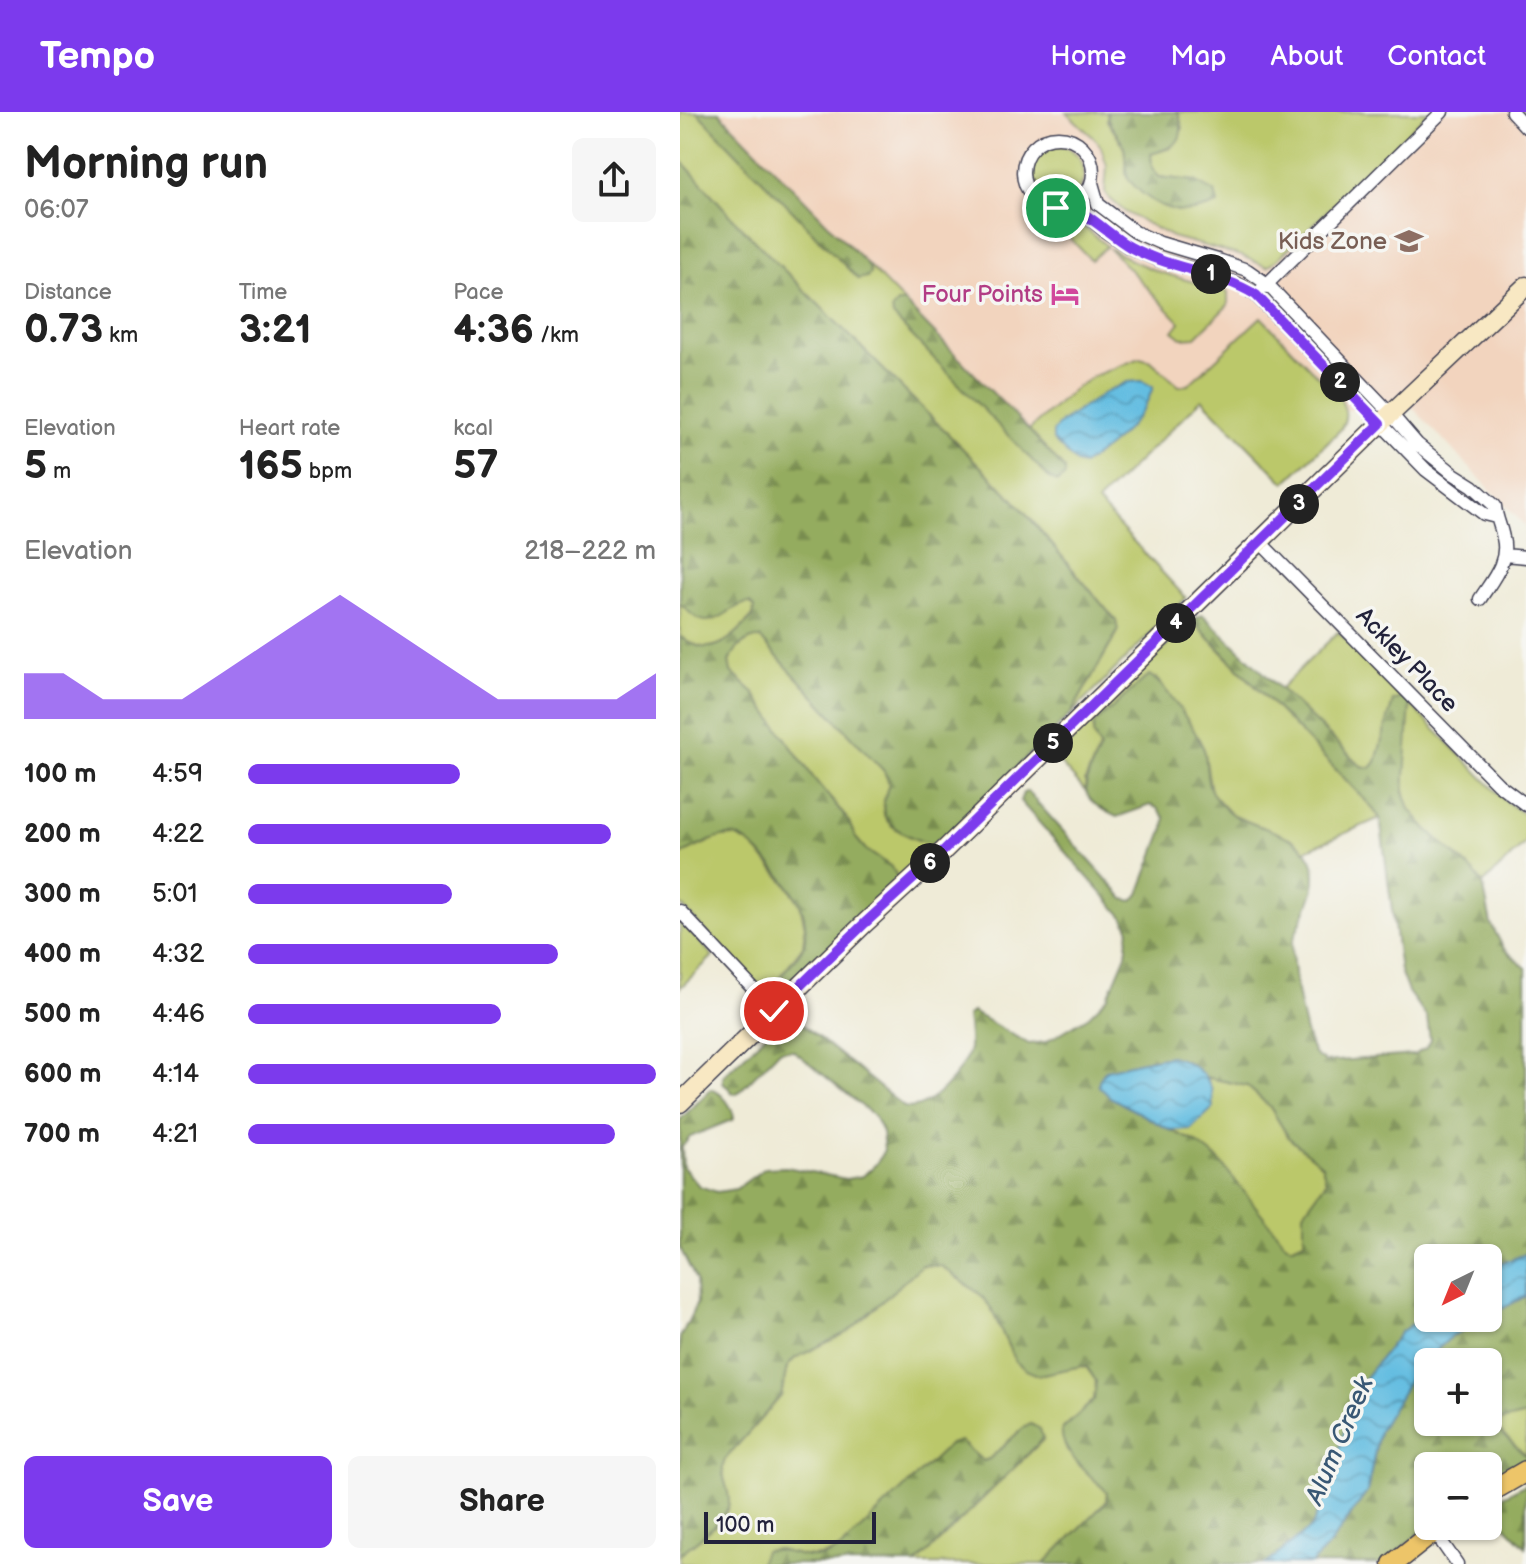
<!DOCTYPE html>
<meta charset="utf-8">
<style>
:root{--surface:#fff;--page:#f6f6f6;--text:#222;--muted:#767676;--accent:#7c3aed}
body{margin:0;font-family:"Balsamiq Sans",sans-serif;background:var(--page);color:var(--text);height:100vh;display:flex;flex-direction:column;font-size:30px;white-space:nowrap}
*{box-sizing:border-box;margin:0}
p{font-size:26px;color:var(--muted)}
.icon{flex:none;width:44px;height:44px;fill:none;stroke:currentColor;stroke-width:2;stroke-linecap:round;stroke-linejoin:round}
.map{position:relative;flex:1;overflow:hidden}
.drawer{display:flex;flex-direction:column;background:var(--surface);width:680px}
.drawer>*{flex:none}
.needle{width:52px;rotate:223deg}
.controls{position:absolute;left:734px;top:1132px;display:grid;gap:16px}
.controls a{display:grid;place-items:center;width:88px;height:88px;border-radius:12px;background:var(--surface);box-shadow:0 2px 6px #0004;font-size:40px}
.scale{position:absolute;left:24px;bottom:20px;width:172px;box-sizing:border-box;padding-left:8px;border:4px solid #22223b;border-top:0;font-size:22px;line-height:28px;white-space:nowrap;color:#22223b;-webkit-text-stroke:6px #f6f6f2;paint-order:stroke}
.pin{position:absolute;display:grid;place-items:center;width:68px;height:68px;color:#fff;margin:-34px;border:4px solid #fff;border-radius:50%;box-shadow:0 2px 8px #0007}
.km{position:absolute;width:40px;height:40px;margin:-20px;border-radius:50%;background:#222;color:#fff;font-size:22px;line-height:40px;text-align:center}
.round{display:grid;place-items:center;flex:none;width:84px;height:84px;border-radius:12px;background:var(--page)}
.headline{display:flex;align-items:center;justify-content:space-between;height:136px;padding:0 24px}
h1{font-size:44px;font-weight:700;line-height:60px}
.figures{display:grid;grid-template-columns:repeat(3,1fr);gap:12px;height:136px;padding:8px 24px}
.figures div{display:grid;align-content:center}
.figures b{font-size:40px;font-weight:700}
.figures small{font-size:22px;font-weight:400}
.figures p{font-size:22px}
.chart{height:224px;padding:16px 24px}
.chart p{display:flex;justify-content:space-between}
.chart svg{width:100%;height:144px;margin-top:8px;fill:var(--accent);opacity:.7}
.cta{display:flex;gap:16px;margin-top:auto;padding:16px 24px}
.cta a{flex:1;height:92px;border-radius:12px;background:var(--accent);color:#fff;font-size:32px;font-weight:700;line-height:92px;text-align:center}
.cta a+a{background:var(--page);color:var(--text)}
ul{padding:0 24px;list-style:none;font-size:26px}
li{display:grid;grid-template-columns:128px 96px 1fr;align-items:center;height:60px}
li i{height:20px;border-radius:10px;background:var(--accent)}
header{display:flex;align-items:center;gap:48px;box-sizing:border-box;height:112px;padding:0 40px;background:var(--accent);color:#fff}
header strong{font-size:38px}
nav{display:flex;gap:44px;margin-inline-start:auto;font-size:28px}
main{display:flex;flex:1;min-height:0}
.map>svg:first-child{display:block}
</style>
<header>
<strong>Tempo</strong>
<nav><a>Home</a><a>Map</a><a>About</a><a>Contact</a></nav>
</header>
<main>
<section class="drawer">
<div class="headline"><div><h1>Morning run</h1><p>06:07</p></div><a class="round"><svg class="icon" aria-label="share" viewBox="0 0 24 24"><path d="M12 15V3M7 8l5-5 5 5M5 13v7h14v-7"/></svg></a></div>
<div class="figures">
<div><p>Distance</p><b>0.73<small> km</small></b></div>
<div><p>Time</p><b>3:21</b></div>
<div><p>Pace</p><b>4:36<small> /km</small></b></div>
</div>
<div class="figures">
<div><p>Elevation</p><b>5<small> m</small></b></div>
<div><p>Heart rate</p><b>165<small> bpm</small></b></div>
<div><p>kcal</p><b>57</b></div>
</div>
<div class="chart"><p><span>Elevation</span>218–222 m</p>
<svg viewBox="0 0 160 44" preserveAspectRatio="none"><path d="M0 44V30L10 30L20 38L30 38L40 38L50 30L60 22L70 14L80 6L90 14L100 22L110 30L120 38L130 38L140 38L150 38L160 30V44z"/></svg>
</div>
<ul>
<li><b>100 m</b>4:59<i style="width:52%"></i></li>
<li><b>200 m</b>4:22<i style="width:89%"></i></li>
<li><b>300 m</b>5:01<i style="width:50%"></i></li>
<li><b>400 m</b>4:32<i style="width:76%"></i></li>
<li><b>500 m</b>4:46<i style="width:62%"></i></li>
<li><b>600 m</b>4:14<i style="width:100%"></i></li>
<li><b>700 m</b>4:21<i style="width:90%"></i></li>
</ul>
<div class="cta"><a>Save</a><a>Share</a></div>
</section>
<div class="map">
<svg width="846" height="1452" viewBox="0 0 846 1452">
<defs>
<pattern id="forest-firs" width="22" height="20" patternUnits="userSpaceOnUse" patternTransform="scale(2)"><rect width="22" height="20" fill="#94ac5e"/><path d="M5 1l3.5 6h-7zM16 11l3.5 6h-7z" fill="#788c4f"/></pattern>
<pattern id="water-waves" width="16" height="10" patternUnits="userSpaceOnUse" patternTransform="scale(2)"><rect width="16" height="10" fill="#63bde1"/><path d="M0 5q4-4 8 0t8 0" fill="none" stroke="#5199b8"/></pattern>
</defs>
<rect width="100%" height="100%" fill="#f6f6f2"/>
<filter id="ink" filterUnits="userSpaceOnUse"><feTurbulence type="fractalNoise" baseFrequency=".0125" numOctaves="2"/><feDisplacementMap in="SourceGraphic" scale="16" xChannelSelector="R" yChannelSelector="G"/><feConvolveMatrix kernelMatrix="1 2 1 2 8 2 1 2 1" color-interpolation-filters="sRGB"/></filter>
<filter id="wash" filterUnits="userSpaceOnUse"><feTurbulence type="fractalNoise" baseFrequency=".006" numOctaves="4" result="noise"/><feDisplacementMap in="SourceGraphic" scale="32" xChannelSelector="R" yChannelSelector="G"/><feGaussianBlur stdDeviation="1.8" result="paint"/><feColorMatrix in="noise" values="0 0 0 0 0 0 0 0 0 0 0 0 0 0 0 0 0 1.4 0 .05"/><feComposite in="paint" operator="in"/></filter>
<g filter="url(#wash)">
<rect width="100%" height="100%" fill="#efebd7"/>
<!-- built -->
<path fill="#f2d4be" d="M39,0H387L415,27L421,35L427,54L425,80L541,138L562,144L587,155L598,147L749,0H846V415L731,294L666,298L661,288L581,205L508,274H499L471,249L393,278L349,318Z"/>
<!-- grass -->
<path fill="#bbc86a" stroke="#6e7552" stroke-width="2" d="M0,0H17L178,167L190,162L189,154L225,191L217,192L385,358L349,318L393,278L414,264L460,246L471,249L499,274L508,273L581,205L661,288C667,300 667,307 660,318L605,371L522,287L417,390L506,486L390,603L438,520L436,509L338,392L60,114L4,53L0,47Z
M427,0V9L444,34L447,65L515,69L479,65L472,56L471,42L491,36L503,16L498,0H749L598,147L587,155L562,144L492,125L445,100L428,85L425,80L427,54L421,35L415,27L387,1Z
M350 61a27 27 0 1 1 54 0a27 27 0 1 1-54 0Z
M362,109L377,111L398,110L427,134L411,148L383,119L379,118V114L371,113L370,117L367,118L361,112Z
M429,136L453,149L479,160L548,180V193L516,225L502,226L493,219L500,210Z
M0,491L11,501L33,508L63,491H70L74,496L73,504C59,519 40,541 18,534C12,532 6,528 0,525Z
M516,506L515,512L688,691L700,706L626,738L611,727L552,703L531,680L524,637L504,603L476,566L413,621L420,635L405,669L406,680L372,642Z
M658,520L724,585L713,589L696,650L691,656L681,654L600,577Z
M72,526H80L204,659L209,671C200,699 199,709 227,723C238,728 246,732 258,732L217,773L216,762L210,754L186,738L175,725L168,708L135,668L73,580L51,560L49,549L56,537Z
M730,592L827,690L846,704V730L803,772C784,748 741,720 729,696C719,675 728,617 730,592Z
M55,724L71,732L108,774L120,792L125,815L123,834L98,867L97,875L101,879L88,881L79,876L0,792V743L39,725Z
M0,809L33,844L0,876Z
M525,965L567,974L590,995L609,1026L642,1053L646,1070L624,1100V1129L611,1135L604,1130L490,1018L511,1016L532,996V977Z
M242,1153L261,1154L301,1183L311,1196L335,1249L358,1263L401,1254L406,1255L416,1269L414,1288L382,1317L387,1339L427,1380L426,1390L364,1452H236L363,1328L343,1316L309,1347L302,1349L280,1329L162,1435C135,1451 123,1444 95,1437L80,1449L81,1452H0V1442C13,1431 47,1409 49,1391C50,1376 38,1362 45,1347L101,1284L107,1255L115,1246L168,1220Z
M846,1303V1344L817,1317L821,1309Z"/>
<!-- forest -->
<path fill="url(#forest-firs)" stroke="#5b674c" stroke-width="2" fill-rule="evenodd" d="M17,0H39L189,154L190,162L187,165L178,167Z
M427,0H498C507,29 497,34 471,42L472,56L479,65L515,69L535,80L538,92C507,104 490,103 463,82C457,77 449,70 447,63C444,53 447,42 443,32C438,20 427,14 427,0Z
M0,47L60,114L338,392L436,509L438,519L390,603L258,732C246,732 238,728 227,723C199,709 200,700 209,671L204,659L80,526C65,526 56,536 49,549L51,560L73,580L135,668L168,708L175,725L186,738L210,754L216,762L217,773L108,877L101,879L97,876C99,858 117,850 123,835C128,823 125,804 120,792C112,775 71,724 52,724C34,724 16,736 0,743V525C6,528 12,532 18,534C40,541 59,519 73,505L74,496L70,491C53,491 39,514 21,508C13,506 6,496 0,491Z
M217,191H225L349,318L385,358V364L378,370L370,367L213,204L212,198Z
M523,503L681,654L691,656L696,650L713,589L724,585L730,592L724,679L730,697L746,716L792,758L803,772L811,812L824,837L846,856V1142L822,1151L808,1160V1146H748V1201L721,1220L681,1271L666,1313L651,1366L632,1415L587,1452H364L426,1390L427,1380C412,1364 379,1340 382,1318L414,1288L416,1269L407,1255L402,1254L358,1263L346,1258L335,1249L311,1196L301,1183L261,1154L242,1153L168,1220L115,1246L107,1255L101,1284L45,1347C38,1362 50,1376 49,1391C47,1409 13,1431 0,1442V1226L17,1191L16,1168L0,1136V1008L31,977C43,981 53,995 54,1007L10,1025L2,1035L3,1055L19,1074L37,1080L56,1077L85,1056L106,1055L166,1067L183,1064L196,1052L204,1038L202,1020L194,1004L113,938H100L57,982L53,981L43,970V964L105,904H112L224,995C248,1002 285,958 289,936C290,926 288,914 287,904L292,900L349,932L366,930L409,904L428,885L446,843L449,816L444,806L340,689L343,681L347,679L444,787L453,789L459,782L484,716L485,706L477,696L470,693L437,705C391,685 406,671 420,636L413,621L414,612L469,563C484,570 520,624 525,641C527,654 526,672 533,682C538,689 547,700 555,704C581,719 625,720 634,755C640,781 619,806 613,830C609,847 625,930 635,943C636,944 644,949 645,950L734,943L746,936L750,928L747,906L728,880L720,859L700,706L688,691L515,511L516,506ZM505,948L525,965L567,974L590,995L609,1026L642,1053L646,1070L624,1100V1129L611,1135L604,1130L538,1047L516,1030L490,1018L430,985L419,974Z
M846,1184V1303L821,1309L817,1317L846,1344V1350L808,1372V1354H748V1414L702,1452H631L650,1432L687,1380L699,1319L735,1257L772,1224L808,1206V1204ZM748,1250H808V1310H748Z
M351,1312L360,1317L363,1327L236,1452H169L167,1451L164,1452H81L80,1449L84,1439C105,1435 123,1449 144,1444C150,1443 156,1439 162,1435L270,1332L280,1329L303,1349L309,1347L343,1316Z
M846,1372V1435L810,1398V1391Z"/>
<!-- water -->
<path fill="url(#water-waves)" stroke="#42708e" stroke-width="2" d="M462,269L473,275C463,309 431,334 403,353L396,351L373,328V320L380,311L424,281L447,270Z
M490,944C507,948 525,959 531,976C533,982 532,990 533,996L511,1017L490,1018L430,985L419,974V968L426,958L462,949Z
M846,1142V1184L808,1204V1160L822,1151Z
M748,1201V1206H805L772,1224L735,1258L699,1319L687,1380L650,1432L631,1452H586L632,1415L651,1366L666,1313L681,1271L721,1220Z"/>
</g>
<g filter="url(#ink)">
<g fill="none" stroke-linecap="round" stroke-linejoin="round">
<defs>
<path id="street" d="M832,0L846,15
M343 60a35 35 0 1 1 70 0a35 35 0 1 1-70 0Z
M412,71L418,92L455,120L480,131L541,149L567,158L587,172L711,302L737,332L774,362L793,374L815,394C816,406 821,414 823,426C829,450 812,468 800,487
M388,95L406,103L425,119L449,135L476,147L540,165L562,174L576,183L746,358L804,402L816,405
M581,178L762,0
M580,430L818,672L846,693
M824,443L846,445
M0,799L94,899
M754,1419L777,1452"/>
<path id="secondary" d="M0,991L185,811L255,747L700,312L846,174"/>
<path id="primary" d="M808,1381L846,1359
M713,1452L761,1414"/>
</defs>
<!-- street casing -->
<use href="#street" stroke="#414052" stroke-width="15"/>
<!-- secondary casing -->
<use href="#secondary" stroke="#414052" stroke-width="21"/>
<!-- primary casing -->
<use href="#primary" stroke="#414052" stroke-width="23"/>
<!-- street -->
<use href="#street" stroke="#fff" stroke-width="12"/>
<!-- secondary -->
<use href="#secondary" stroke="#f8e8c3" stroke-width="18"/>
<!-- primary -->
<use href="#primary" stroke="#edc569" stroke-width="20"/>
</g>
</g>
<g fill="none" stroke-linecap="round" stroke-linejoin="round" filter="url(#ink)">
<defs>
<path id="route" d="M94,899L185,811L255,747L700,312L576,183C537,159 490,157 450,135C433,126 405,98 389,95C388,95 377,96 376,96"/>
</defs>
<!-- route casing -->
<use href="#route" stroke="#fff" stroke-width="16"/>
<!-- route -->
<use href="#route" stroke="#7c3aed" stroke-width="10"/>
</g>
<!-- icons -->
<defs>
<symbol id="school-bare" viewBox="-9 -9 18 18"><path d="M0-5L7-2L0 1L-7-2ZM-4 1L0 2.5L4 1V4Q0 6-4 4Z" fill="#8d6e63" stroke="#f6f6f2" stroke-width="2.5" paint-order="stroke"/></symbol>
<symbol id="hotel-bare" viewBox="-9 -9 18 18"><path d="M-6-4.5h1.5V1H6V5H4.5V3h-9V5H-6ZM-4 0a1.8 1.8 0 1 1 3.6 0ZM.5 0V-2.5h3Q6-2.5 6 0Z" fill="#d1479c" stroke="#f6f6f2" stroke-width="2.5" paint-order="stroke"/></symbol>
</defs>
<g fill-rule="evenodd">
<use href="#school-bare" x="709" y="109" width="40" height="40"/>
<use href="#hotel-bare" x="365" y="162" width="40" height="40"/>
</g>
<g text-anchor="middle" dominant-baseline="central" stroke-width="7" stroke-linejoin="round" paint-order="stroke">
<!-- education labels -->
<g font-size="24" fill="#785e54" stroke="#f6f6f2" text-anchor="end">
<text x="707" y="129">Kids Zone</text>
</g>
<!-- hotel labels -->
<g font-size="24" fill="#b23c85" stroke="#f6f6f2" text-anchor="end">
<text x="363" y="182">Four Points</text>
</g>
<!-- street labels -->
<g font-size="24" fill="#22223b" stroke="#f6f6f2">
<text transform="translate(727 548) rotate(46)">Ackley Place</text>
</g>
<!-- water labels -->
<g font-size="26" font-style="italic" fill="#395875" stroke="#f6f6f2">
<text transform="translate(660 1329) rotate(-67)">Alum Creek</text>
</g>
</g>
</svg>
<div class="controls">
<a><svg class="needle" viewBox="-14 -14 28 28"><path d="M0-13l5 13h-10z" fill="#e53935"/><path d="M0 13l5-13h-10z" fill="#767676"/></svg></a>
<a>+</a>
<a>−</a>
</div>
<div class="scale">100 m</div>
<div class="pin" style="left:376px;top:96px;background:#1e9e55"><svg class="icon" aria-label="arrive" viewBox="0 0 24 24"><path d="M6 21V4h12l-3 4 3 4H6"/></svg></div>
<div class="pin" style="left:94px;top:899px;background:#d93025"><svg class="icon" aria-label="check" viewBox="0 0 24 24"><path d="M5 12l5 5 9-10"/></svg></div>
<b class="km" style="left:531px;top:162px">1</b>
<b class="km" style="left:660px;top:270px">2</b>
<b class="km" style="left:619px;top:392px">3</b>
<b class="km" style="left:496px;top:511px">4</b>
<b class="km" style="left:373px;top:631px">5</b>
<b class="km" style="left:250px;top:751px">6</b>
</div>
</main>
